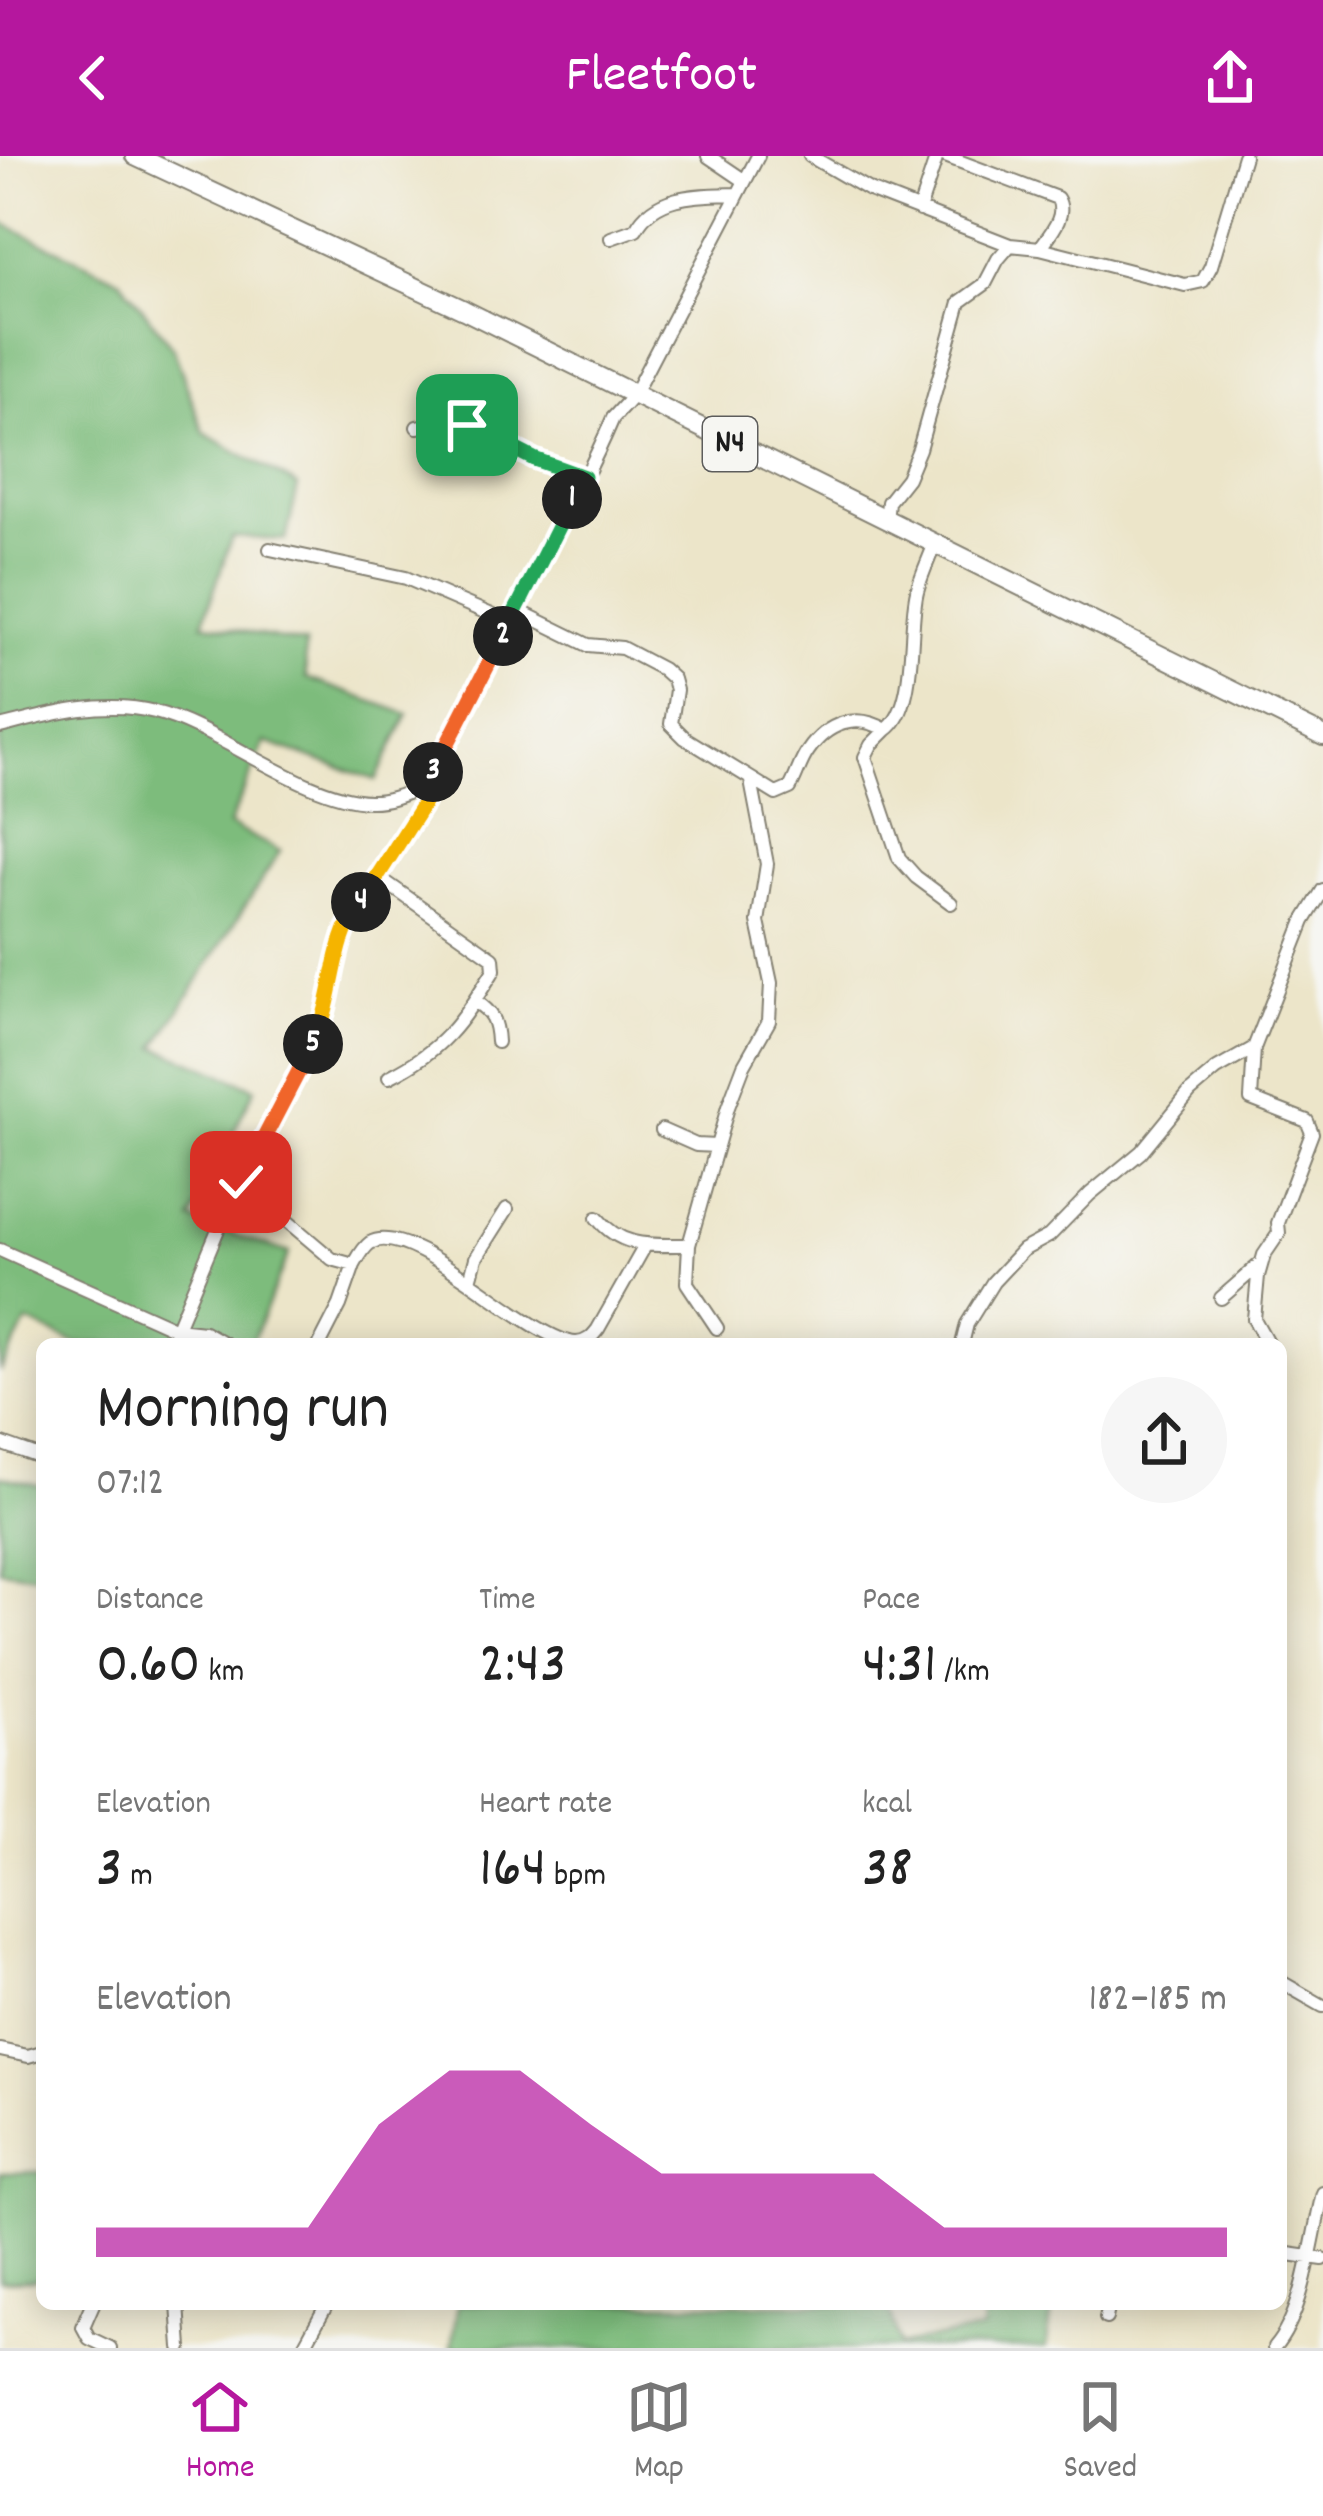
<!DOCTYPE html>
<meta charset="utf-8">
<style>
:root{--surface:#fff;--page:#f6f6f6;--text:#222;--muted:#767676;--line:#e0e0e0;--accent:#b5179e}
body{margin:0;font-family:Dekko,sans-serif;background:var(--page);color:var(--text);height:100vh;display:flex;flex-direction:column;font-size:45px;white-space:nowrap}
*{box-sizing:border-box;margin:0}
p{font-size:39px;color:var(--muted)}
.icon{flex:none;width:66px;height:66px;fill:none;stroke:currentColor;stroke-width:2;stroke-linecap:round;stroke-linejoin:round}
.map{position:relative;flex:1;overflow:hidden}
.sheet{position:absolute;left:36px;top:1182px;width:1251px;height:972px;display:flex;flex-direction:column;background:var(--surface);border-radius:18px;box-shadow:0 6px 30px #0003}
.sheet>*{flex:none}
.pin{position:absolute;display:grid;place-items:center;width:102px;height:102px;color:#fff;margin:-51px;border-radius:24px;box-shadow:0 6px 18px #0006}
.km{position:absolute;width:60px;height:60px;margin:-30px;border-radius:50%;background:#222;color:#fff;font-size:33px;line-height:60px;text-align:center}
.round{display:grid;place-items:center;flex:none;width:126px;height:126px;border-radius:63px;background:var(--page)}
.headline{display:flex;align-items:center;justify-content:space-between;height:204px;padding:0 60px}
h1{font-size:66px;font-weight:600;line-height:90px}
.figures{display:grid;grid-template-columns:repeat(3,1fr);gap:18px;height:204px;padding:12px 60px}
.figures div{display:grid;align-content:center}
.figures b{font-size:60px;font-weight:600}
.figures small{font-size:33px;font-weight:400}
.figures p{font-size:33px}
.chart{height:336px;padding:24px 60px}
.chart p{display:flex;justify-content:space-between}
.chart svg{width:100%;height:216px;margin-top:12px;fill:var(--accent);opacity:.7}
header{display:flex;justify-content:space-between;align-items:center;height:156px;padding:0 60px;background:var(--accent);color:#fff;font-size:54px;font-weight:600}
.tabs{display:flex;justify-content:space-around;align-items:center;height:168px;border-top:3px solid var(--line);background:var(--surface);font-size:33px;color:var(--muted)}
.tabs a{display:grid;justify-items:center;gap:6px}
.tabs .current{color:var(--accent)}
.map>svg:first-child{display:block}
</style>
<header><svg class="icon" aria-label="back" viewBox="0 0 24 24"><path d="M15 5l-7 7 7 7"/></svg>Fleetfoot<svg class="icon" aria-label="share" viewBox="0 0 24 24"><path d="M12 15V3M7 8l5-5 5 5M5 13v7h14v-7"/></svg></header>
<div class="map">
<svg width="1323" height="2192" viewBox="0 0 1323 2192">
<rect width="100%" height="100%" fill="#f6f6f2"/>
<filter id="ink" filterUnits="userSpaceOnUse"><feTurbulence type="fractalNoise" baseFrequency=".00833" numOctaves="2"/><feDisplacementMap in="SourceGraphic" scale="24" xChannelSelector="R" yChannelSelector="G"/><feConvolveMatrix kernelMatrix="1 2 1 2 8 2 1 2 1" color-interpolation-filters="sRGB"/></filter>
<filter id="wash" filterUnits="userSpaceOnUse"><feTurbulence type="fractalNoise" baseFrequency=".004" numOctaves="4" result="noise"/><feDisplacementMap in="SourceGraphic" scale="48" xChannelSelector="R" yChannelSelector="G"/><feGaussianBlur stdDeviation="2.7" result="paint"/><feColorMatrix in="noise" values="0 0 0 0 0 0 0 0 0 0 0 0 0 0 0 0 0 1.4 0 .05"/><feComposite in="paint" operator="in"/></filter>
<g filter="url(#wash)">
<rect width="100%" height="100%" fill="#ece5c9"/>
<!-- forest -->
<path fill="#7dbc7c" stroke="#4c6c4c" stroke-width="3" d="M0,66L121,124L173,192L204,277L298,330L286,384L232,381L203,467L305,488L306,522L408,558L376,624L265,586L229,669L280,695L156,891L255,932L191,1064L289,1097L251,1188H77L27,1166L0,1216Z
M0,1320L42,1330V1420L0,1414Z
M42,2016V2111L37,2124L0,2125V2017Z
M458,2148H888L900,2189L982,2174L984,2148H1053L1046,2192H451Z"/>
</g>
<g filter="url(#ink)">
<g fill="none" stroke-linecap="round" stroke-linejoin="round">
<defs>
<path id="minor" d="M708,0L745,25
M810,0L869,34L1010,89L1040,92L1185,129L1203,125L1211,110L1244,0
M945,0L1057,42C1068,59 1050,78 1040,92
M919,54L937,0
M611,82L636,73C655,37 700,39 738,38
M417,271L446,266L467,269L534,303L583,321
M886,365L888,346L907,322L919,293L960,146L985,128L998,103L1010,89
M270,393L406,422L508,466
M517,454L588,489L622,492L662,513L673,523L676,534L671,568L685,582L776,638L790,632C797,620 800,606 808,595C827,567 857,556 886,574C918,552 908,470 917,435C921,420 928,405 934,390
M0,571C50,558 104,543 155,556C219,572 303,643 369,645C387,646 405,638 422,631
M886,574L871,589L865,601L899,702L916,721L951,747
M377,720L493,802L494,814C461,866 445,893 389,921
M474,845C492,856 496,865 497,886
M1254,892L1251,943L1307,965L1312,977L1278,1067L1279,1077L1264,1099L1258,1120L1254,1163L1268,1188
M662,974L696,989L716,990
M241,1026L332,1103L354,1109C358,1102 363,1092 370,1087C413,1062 528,1184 576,1187C586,1187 592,1181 598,1173L646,1088
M597,1062C622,1093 651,1089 689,1089
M0,1094L176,1173L204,1176L225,1188
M470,1125L476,1102L507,1053
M1221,1142L1260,1108
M717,1172L687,1127L689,1089L728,951L744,909L769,865L771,827L758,766L767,708L751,625
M170,1188L222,1064L324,866L345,768L425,647L422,631C459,580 479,522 508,468C543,400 583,332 613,262L633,240L758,0
M320,1188L340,1149L354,1109
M962,1188L967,1168L993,1126L1023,1094L1049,1080L1090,1038L1141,996L1190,936L1217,913L1254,892L1304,765L1323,734
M0,1287L42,1302
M1281,1826L1323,1850
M0,1894L28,1900L42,1896
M1281,2097L1323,2103
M93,2148L83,2171L89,2182L110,2192
M178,2148L181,2192
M1106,2162L1109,2148
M303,2192L327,2148
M1274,2192C1305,2156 1311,2084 1323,2037"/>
<path id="highway" d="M135,0L464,154L1323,580"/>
</defs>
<!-- minor casing -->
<use href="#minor" stroke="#848072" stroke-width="16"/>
<!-- highway casing -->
<use href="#highway" stroke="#848072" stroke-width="22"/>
<!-- minor -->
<use href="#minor" stroke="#fff" stroke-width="12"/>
<!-- highway -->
<use href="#highway" stroke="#fff" stroke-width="18"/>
</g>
</g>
<g fill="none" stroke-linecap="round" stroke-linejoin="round" filter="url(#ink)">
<defs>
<path id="split-1" d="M467,269L534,303L584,321L572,343"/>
<path id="split-2" d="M503,480L572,343"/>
<path id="split-3" d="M433,616L503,480"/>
<path id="split-4" d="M361,746L424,647L422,631L433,616"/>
<path id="split-5" d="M313,888C337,841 329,789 361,746"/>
<path id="split-6" d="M241,1026L313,888"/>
</defs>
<!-- split-1 casing -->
<use href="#split-1" stroke="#fff" stroke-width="24"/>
<!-- split-2 casing -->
<use href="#split-2" stroke="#fff" stroke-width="24"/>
<!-- split-3 casing -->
<use href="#split-3" stroke="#fff" stroke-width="24"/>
<!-- split-4 casing -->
<use href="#split-4" stroke="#fff" stroke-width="24"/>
<!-- split-5 casing -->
<use href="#split-5" stroke="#fff" stroke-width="24"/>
<!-- split-6 casing -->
<use href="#split-6" stroke="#fff" stroke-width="24"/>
<!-- split-1 -->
<use href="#split-1" stroke="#22a559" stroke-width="15"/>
<!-- split-2 -->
<use href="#split-2" stroke="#22a559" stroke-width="15"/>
<!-- split-3 -->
<use href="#split-3" stroke="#f0652b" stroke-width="15"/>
<!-- split-4 -->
<use href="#split-4" stroke="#f5b400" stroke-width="15"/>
<!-- split-5 -->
<use href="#split-5" stroke="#f5b400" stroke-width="15"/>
<!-- split-6 -->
<use href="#split-6" stroke="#f0652b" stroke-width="15"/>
</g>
<g text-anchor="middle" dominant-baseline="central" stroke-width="9" stroke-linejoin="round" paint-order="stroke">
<!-- shield labels -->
<rect fill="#f6f6f2" stroke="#5d5d5c" stroke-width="3" x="703" y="261" width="54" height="54" rx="9"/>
<g font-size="33" font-weight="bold" fill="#1c1c1c">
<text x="730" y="288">N4</text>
</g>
</g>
</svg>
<div class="pin" style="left:467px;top:269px;background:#1e9e55"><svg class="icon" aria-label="arrive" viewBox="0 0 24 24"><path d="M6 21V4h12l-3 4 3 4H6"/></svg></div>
<div class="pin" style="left:241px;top:1026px;background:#d93025"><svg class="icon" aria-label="check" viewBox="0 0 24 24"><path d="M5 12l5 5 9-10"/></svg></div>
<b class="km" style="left:572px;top:343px">1</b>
<b class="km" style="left:503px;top:480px">2</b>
<b class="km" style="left:433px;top:616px">3</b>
<b class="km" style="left:361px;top:746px">4</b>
<b class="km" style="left:313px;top:888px">5</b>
<section class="sheet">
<div class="headline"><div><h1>Morning run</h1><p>07:12</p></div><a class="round"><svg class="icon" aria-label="share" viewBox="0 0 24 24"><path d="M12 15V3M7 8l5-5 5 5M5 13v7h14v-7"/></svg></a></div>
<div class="figures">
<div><p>Distance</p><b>0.60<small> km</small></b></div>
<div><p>Time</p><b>2:43</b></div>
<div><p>Pace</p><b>4:31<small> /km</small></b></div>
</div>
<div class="figures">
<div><p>Elevation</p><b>3<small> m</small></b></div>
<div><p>Heart rate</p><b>164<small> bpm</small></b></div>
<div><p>kcal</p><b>38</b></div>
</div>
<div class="chart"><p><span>Elevation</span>182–185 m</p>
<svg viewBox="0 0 160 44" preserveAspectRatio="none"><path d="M0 44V38L10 38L20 38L30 38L40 17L50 6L60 6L70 17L80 27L90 27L100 27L110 27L120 38L130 38L140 38L150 38L160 38V44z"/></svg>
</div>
</section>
</div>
<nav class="tabs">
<a class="current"><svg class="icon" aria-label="home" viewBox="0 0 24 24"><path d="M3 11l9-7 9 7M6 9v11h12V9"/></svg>Home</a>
<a><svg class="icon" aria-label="map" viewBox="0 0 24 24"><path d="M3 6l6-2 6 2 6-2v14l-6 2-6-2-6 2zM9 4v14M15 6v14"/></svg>Map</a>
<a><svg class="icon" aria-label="saved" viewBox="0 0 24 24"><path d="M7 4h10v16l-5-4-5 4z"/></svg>Saved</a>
</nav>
